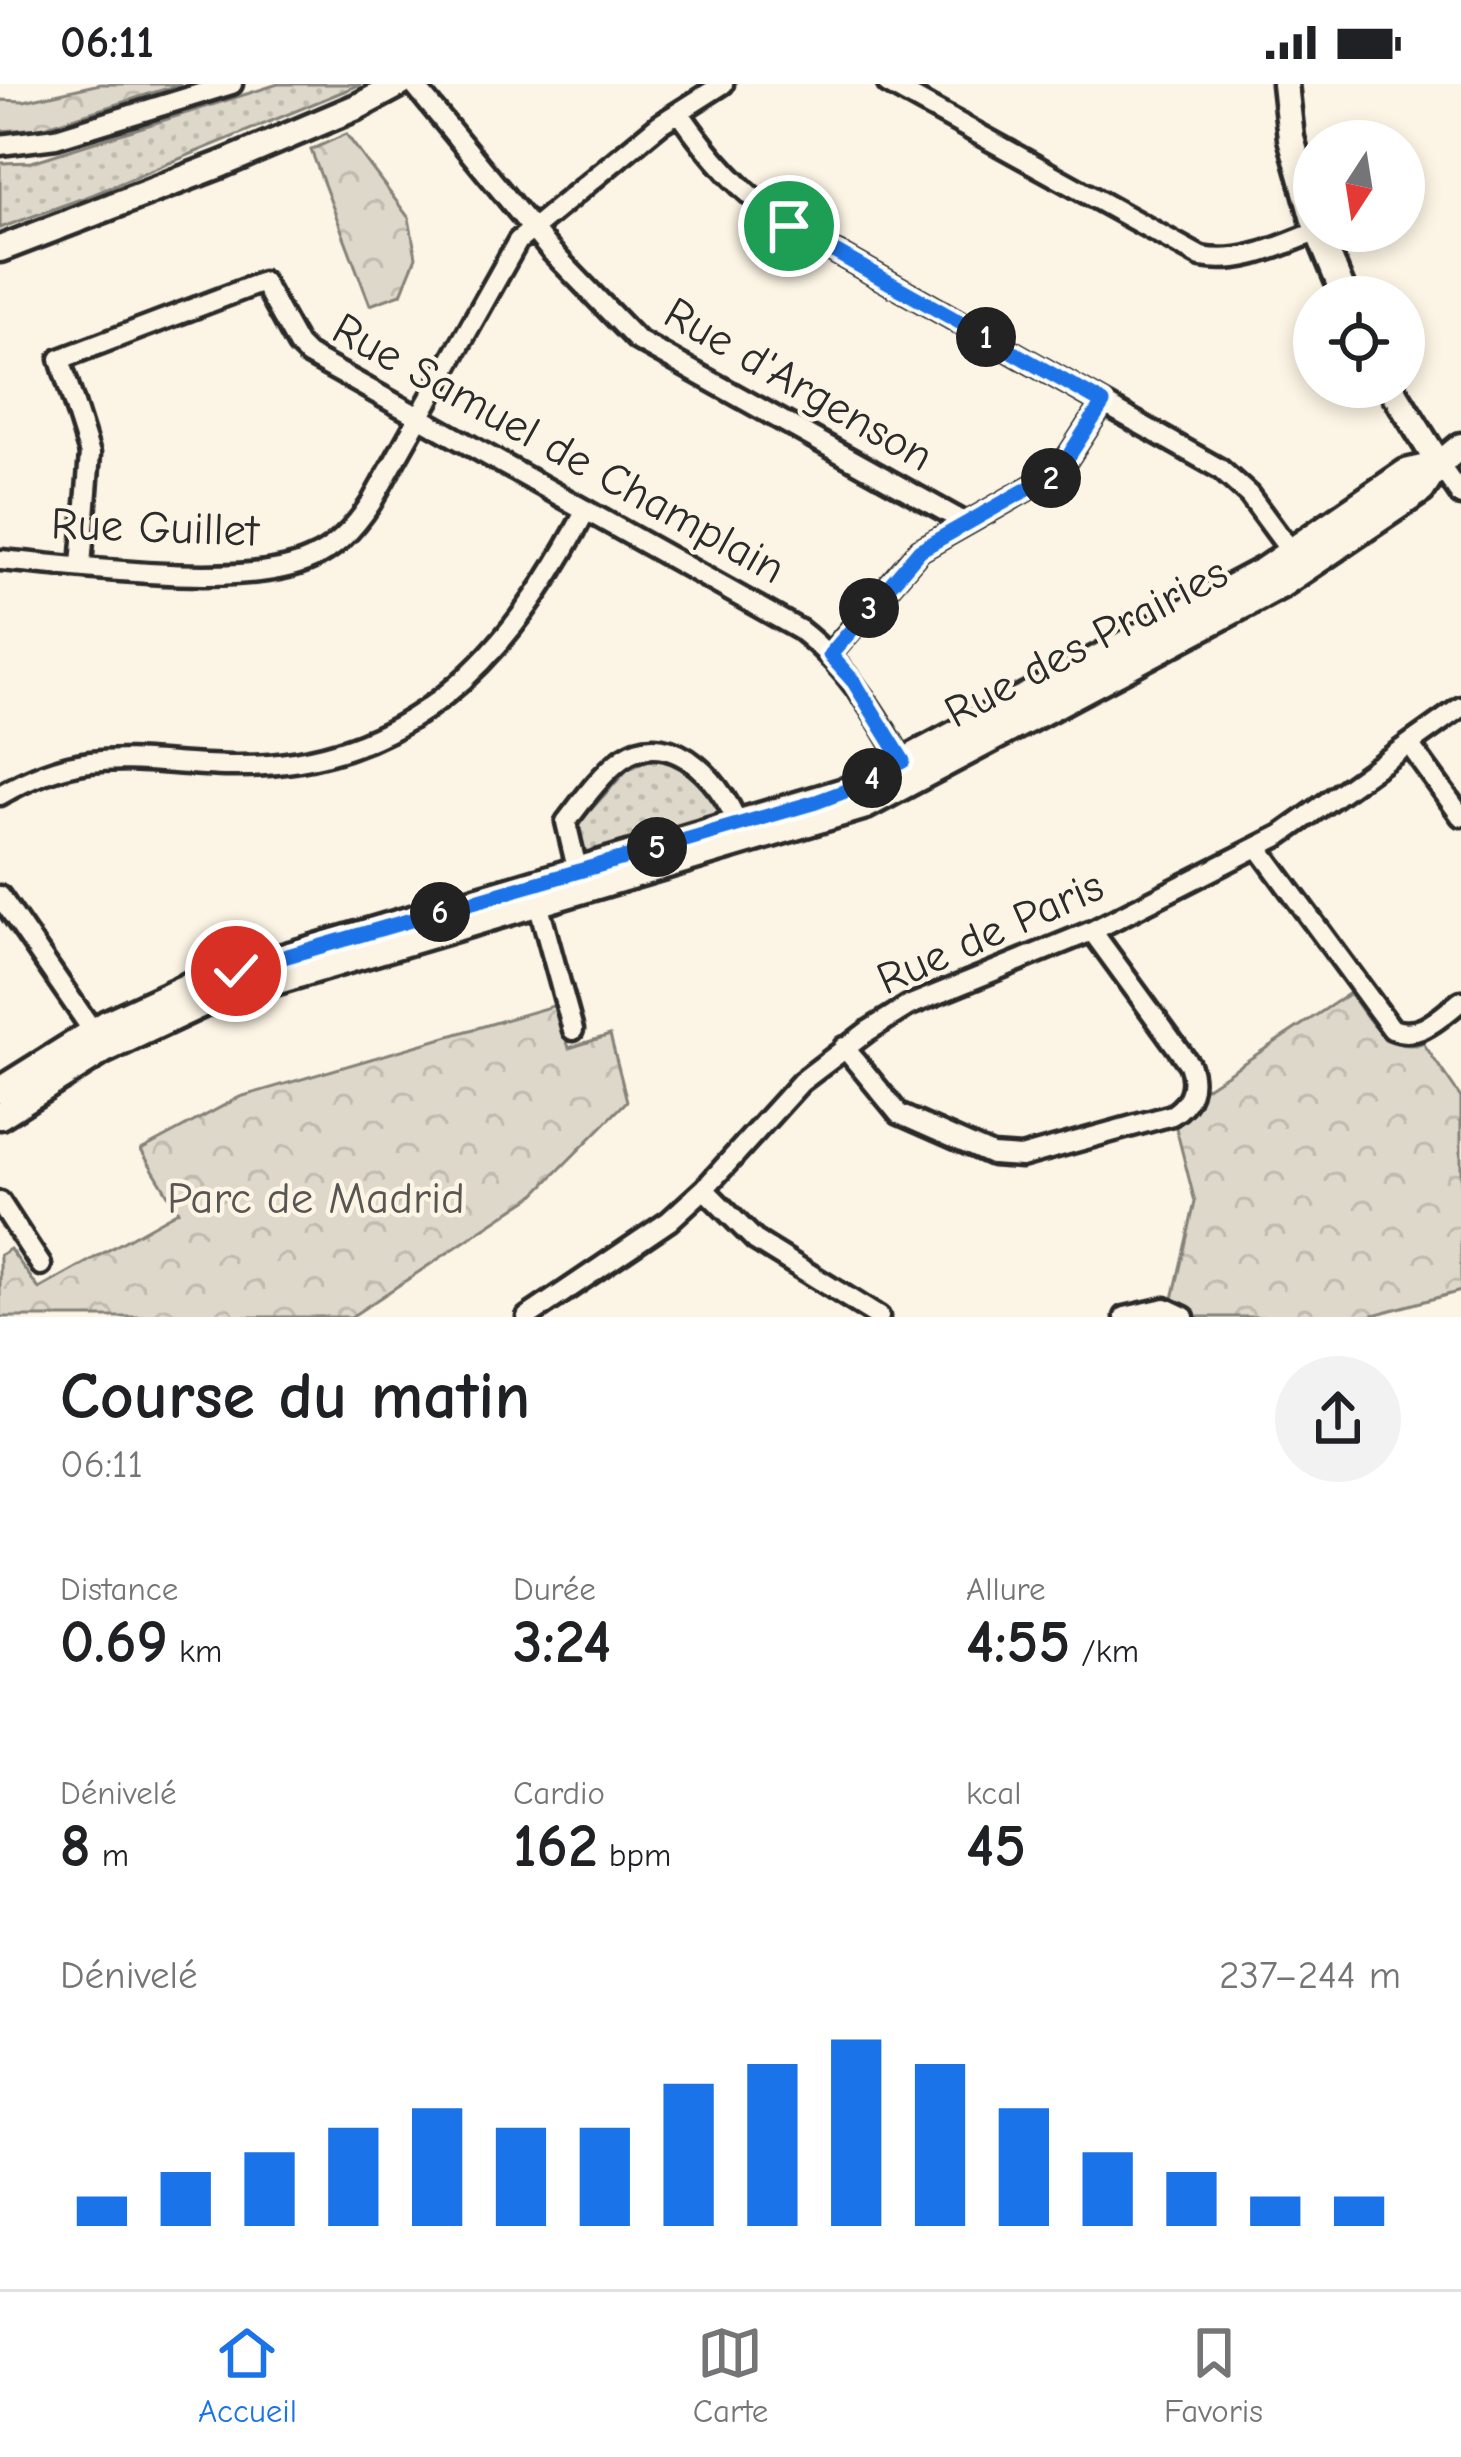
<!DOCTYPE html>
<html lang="fr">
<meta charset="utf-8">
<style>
:root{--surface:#fff;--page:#f2f2f2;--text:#202124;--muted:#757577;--line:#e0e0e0;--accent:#1a73e8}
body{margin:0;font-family:"Comic Neue",sans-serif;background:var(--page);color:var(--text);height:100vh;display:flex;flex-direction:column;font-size:45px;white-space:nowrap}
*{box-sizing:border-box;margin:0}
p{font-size:39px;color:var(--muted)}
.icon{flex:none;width:66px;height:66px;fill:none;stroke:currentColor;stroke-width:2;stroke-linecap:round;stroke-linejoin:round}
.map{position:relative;height:1233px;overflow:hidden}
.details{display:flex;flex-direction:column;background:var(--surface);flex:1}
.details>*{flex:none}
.needle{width:78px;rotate:192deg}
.buttons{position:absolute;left:1293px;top:36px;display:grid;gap:24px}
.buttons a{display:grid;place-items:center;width:132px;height:132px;border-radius:50%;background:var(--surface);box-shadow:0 6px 18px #0003;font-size:60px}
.pin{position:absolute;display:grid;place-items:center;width:102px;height:102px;color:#fff;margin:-51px;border:6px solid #fff;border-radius:50%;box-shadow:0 3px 12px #0007}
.km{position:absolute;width:60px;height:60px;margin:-30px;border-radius:50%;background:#222;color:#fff;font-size:33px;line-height:60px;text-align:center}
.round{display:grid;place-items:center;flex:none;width:126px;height:126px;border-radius:63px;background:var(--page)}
.headline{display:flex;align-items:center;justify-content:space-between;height:204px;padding:0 60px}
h1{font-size:66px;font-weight:600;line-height:90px}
.metrics{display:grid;grid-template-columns:repeat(3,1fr);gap:18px;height:204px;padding:12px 60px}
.metrics div{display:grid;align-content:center}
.metrics b{font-size:60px;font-weight:600}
.metrics small{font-size:33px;font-weight:400}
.metrics p{font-size:33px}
.chart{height:336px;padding:24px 60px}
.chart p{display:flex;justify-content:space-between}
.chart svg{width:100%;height:216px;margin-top:12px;stroke:var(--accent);stroke-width:6}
.status{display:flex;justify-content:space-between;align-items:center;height:84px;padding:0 60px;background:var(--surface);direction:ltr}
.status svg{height:33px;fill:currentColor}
.tab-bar{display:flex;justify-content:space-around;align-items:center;height:168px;border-top:3px solid var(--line);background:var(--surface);font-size:33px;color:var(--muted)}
.tab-bar a{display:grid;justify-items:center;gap:6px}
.tab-bar .current{color:var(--accent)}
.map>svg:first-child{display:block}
</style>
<div class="status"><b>06:11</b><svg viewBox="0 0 49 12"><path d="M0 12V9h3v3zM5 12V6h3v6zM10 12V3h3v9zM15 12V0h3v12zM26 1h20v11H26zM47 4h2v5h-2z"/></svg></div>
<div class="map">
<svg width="1461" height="1233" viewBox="0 0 1461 1233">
<defs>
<pattern id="grass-dots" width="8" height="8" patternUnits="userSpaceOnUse" patternTransform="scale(3)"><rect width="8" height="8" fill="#ded8ca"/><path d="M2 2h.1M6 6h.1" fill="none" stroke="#bfbaae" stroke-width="1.8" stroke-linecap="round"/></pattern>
<pattern id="forest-crowns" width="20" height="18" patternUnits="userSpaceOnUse" patternTransform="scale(3)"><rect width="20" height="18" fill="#ded8ca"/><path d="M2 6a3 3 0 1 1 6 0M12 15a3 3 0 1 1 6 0" fill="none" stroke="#bfbaae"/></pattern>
</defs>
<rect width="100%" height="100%" fill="#fcf5e5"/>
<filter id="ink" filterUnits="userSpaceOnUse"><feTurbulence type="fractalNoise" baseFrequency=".00833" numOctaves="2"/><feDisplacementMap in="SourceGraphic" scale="24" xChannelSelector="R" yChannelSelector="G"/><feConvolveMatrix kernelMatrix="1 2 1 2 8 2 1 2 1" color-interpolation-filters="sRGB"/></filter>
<g filter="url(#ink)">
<!-- grass -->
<path fill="url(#grass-dots)" stroke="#84827a" stroke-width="3" d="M278,0H361L92,111L0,144V79L32,78Z
M652,675C685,679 713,704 722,736L586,775L578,740L627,686Z"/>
<!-- forest -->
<path fill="url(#forest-crowns)" stroke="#84827a" stroke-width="3" d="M100,0H181L41,44L0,47V16L24,17Z
M346,50L409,134L416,173L401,210L370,221L311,66Z
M1350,909C1369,935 1386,970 1423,959L1461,1014V1207L1366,1233H1197L1173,1215L1195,1118L1175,1040L1194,1027L1204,1005Z
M556,921L569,964L610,951L627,1017L533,1112L351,1233H0V1171L10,1165L39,1205L178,1127L141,1066L240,1013Z"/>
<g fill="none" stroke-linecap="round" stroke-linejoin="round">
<defs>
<path id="street" d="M413,0L549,165L637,256L966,439
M888,0L1201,173C1242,181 1280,162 1318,147
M679,28C710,73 743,110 789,142L1220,385L1249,411L1297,476
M0,61L56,54L232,0
M1439,380L1461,412
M0,476C78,482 244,507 311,475C337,464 356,442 371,419L518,157L660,40L723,0
M81,482L90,370L60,275L263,198L298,261L308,271L800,546C849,584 879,635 909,689
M830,570L920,466L1059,387L1103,319
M1409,660L1461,732
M0,711C89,659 135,680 230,682C407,686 511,572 586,426
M1258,763L1392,945C1420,956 1439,934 1461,917
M580,797L566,738C582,717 602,689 623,674C675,639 728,705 741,749
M0,812L99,956
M536,812L573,946
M844,963L899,1030L992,1071L1021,1073L1172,1031C1191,1019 1197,1001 1189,980L1092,847
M704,1105L755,1156L879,1233
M0,1118L41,1181
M527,1233L669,1137L704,1105L801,998L868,947L908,922L1092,847L1281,751L1461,623
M1125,1233L1165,1224L1184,1233"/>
<path id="secondary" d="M1285,0L1291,54L1314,136
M1318,147L1345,213
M0,165L222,80L359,22L400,0
M1391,303L1439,380
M0,1006L107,939L192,900L851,705L1265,485L1406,388L1439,380
M0,1032L103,967L207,918L866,722L1280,502L1422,406L1439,380L1461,362"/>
</defs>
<!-- street casing -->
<use href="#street" stroke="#2b2b2b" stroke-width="27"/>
<!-- secondary casing -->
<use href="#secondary" stroke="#2b2b2b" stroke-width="33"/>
<!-- street -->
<use href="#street" stroke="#fcf5e5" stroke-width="18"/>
<!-- secondary -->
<use href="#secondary" stroke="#fcf5e5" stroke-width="24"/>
</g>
</g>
<g fill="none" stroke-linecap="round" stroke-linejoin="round" filter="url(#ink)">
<defs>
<path id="route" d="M236,887L816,718L851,705L903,677L854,598L830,571L920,466L1059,387L1103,319L789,142"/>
</defs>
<!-- route casing -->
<use href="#route" stroke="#fff" stroke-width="24"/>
<!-- route -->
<use href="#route" stroke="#1a73e8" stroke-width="15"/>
</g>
<g text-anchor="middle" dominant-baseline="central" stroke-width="9" stroke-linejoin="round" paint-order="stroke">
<!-- street labels -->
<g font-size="45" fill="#2b2b2b" stroke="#fcf5e5">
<text transform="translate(799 300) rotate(30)">Rue d'Argenson</text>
<text transform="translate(559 364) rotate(29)">Rue Samuel de Champlain</text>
<text transform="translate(155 443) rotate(2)">Rue Guillet</text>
<text transform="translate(1086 558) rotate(-28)">Rue des Prairies</text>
<text transform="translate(990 848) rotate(-24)">Rue de Paris</text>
</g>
<!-- park labels -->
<g font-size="45" fill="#585653" stroke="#fcf5e5">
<text x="316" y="1114">Parc de Madrid</text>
</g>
</g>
</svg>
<div class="buttons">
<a><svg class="needle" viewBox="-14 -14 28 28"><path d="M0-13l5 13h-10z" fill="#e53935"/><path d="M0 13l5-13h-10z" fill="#757577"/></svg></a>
<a><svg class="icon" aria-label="locate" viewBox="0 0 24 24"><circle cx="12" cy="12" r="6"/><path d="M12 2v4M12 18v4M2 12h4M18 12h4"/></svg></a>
</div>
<div class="pin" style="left:789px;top:142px;background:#1e9e55"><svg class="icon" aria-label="arrive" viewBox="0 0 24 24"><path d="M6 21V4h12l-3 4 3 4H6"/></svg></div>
<div class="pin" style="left:236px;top:887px;background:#d93025"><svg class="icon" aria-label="check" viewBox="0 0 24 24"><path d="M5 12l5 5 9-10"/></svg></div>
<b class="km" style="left:986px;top:253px">1</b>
<b class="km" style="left:1051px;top:394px">2</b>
<b class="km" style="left:869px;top:524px">3</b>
<b class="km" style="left:872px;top:694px">4</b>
<b class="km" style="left:657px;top:763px">5</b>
<b class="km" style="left:440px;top:828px">6</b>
</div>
<section class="details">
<div class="headline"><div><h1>Course du matin</h1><p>06:11</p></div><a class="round"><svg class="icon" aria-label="share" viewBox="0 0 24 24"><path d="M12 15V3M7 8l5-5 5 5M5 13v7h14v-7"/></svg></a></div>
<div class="metrics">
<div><p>Distance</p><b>0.69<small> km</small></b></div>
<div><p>Durée</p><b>3:24</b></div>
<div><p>Allure</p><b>4:55<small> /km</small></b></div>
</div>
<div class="metrics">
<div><p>Dénivelé</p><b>8<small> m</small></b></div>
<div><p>Cardio</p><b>162<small> bpm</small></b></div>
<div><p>kcal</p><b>45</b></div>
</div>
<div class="chart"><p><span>Dénivelé</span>237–244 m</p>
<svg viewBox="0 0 160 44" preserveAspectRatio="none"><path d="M5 44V38M15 44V33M25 44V29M35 44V24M45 44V20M55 44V24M65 44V24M75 44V15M85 44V11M95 44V6M105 44V11M115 44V20M125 44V29M135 44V33M145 44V38M155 44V38"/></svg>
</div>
</section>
<nav class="tab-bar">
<a class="current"><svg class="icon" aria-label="home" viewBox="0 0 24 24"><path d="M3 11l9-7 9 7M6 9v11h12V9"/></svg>Accueil</a>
<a><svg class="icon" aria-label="map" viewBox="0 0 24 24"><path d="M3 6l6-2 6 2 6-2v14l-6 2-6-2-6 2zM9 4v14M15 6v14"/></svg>Carte</a>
<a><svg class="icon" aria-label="saved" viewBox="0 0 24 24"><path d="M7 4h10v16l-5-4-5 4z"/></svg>Favoris</a>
</nav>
